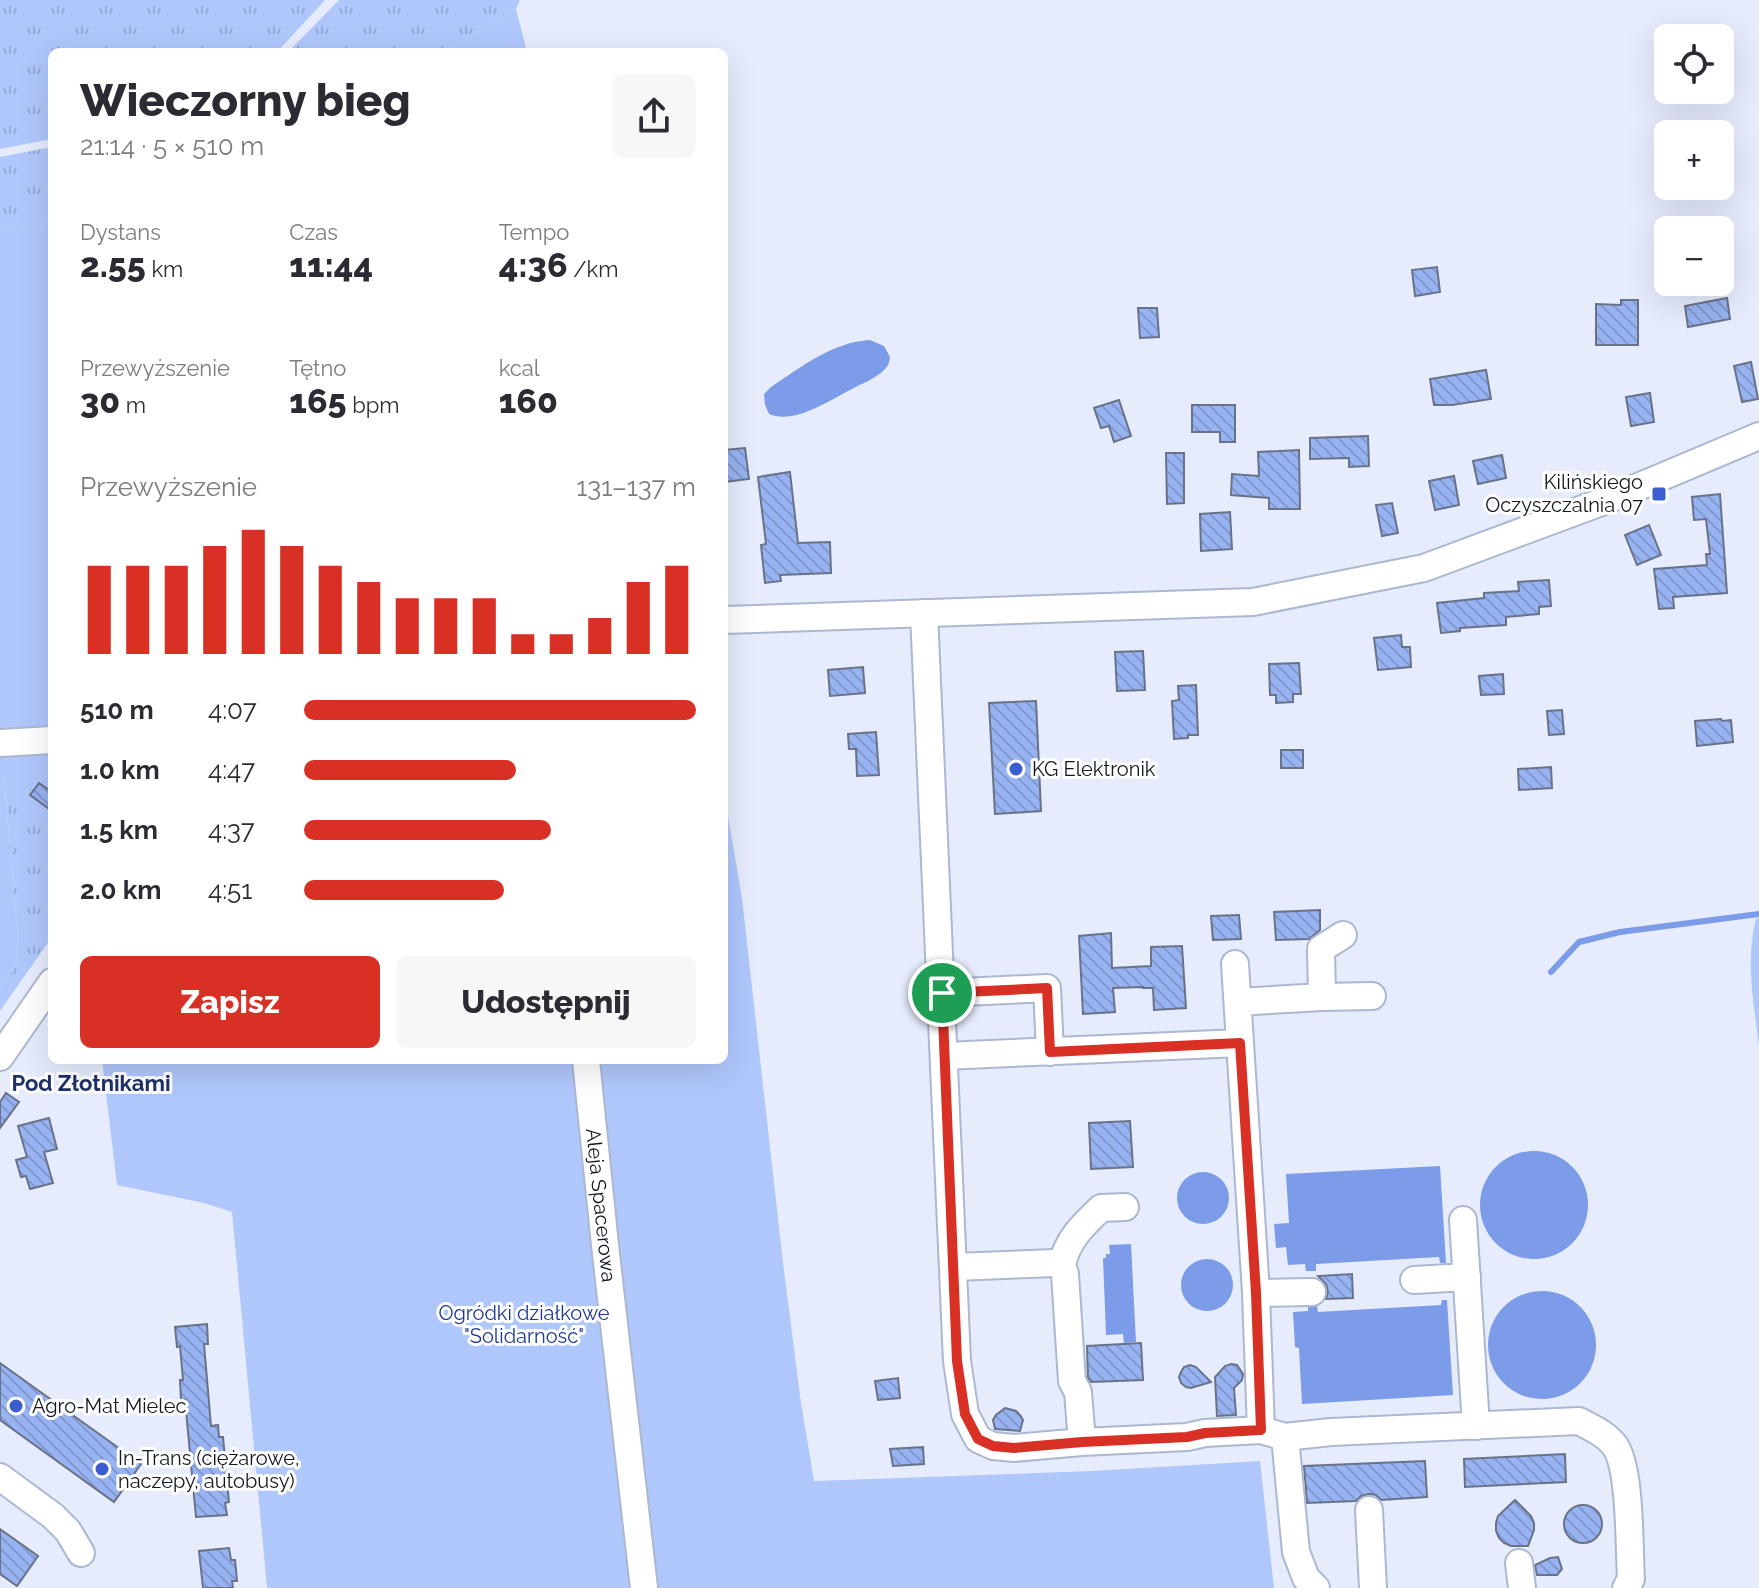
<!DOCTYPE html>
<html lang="pl">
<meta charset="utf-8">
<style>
:root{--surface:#fff;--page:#f7f7f7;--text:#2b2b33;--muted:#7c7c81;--accent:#d93025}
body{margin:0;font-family:Raleway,sans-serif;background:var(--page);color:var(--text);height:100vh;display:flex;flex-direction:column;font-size:30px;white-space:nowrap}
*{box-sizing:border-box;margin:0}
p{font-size:26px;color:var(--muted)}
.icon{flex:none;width:44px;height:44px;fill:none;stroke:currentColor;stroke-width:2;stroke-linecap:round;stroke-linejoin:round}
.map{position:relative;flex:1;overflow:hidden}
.panel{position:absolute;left:48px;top:48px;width:680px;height:1016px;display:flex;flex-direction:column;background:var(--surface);border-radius:12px;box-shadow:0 8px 32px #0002}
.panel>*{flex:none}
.fabs{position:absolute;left:1654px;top:24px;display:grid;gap:16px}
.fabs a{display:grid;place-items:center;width:80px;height:80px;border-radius:12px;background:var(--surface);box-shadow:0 8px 32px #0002;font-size:40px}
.pin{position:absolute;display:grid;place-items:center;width:68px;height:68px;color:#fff;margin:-34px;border:4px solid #fff;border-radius:50%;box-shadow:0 2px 8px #0007}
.round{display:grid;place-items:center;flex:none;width:84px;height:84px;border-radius:12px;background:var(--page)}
.headline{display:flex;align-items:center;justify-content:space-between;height:136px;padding:0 32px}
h1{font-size:44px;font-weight:800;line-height:60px}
.figures{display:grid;grid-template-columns:repeat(3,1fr);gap:12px;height:136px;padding:8px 32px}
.figures div{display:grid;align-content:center}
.figures b{font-size:34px;font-weight:800}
.figures small{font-size:22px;font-weight:400}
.figures p{font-size:22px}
.chart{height:224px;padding:16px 32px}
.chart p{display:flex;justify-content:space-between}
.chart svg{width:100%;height:144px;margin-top:8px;stroke:var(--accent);stroke-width:6}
.primary-button{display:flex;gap:16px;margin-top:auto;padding:16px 32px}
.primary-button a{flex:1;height:92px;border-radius:12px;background:var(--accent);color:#fff;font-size:32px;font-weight:800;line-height:92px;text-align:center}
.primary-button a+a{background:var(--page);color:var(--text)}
ul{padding:0 32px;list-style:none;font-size:26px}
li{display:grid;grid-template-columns:128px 96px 1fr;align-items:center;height:60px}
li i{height:20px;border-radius:10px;background:var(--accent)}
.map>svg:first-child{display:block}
</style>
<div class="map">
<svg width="1759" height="1588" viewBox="0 0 1759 1588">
<defs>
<pattern id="grass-tufts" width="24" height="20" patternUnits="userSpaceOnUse" patternTransform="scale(2)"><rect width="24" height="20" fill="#b0c7fc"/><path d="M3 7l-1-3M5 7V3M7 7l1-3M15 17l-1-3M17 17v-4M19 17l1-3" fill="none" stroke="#96aad8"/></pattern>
<pattern id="building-back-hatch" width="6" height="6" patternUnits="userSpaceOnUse" patternTransform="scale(2)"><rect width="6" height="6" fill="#98b3f2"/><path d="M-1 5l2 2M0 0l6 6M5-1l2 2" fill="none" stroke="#8299cf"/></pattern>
</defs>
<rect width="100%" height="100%" fill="#e6ecfc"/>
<!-- grass -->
<path fill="url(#grass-tufts)" d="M0,0H325L277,52H52V139L0,149Z
M339,0H520L516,9L444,52H288Z
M52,147V223L0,231V157Z
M4,777L52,812V937L0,1011V987L16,964L18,939Z"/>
<!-- garden -->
<path fill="#b0c7fc" d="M516,9L527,52H444Z
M52,223V812L4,778L18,939L16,964L0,987V231Z
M724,793L742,898L783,1263L801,1403L814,1481L1092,1471L1260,1461L1274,1588H267L232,1212L204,1203L117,1185L102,1060H724Z
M1759,918V1046C1754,1005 1745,960 1756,919Z"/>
<!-- water -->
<path fill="#7c9be9" d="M870,340L884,346L890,357C889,362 889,365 885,369C877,378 863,383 852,389C830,400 794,425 769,414L765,405L764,394L771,387C801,367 833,342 870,340Z
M1480 1205a54 54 0 1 1 108 0a54 54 0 1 1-108 0Z
M1440,1166L1446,1263H1440L1439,1257L1316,1264V1271H1306L1305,1264L1288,1265L1286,1247L1276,1248L1274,1224L1289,1223L1286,1174Z
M1177 1198a26 26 0 1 1 52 0a26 26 0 1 1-52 0Z
M1131,1244L1136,1342L1124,1343L1123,1334L1106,1335L1103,1258H1106V1254H1110L1109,1245Z
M1181 1285a26 26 0 1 1 52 0a26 26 0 1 1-52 0Z
M1488 1345a54 54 0 1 1 108 0a54 54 0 1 1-108 0Z
M1442,1300H1447L1453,1395L1302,1404L1299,1348L1295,1347L1293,1312L1308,1311V1306H1317L1318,1312L1441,1305Z"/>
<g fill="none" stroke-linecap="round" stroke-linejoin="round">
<!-- stream -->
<path stroke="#7c9be9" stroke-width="6" d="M1551,972L1579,942L1620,932L1759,914"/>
</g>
<!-- building -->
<path fill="url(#building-back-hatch)" stroke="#687289" stroke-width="2" d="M1437,267L1440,292L1415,296L1412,270Z
M1727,298L1730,319L1688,327L1685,306Z
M1621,300H1638V345H1596V304L1621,305Z
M1138,308H1157L1159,337L1140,338Z
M1751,362L1758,399L1742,402L1734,366Z
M1486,370L1491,399L1452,405H1434L1430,379Z
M1650,393L1654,422L1631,426L1626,397Z
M1119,400L1131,436L1114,442L1109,426L1101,428L1094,408Z
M1192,405H1235V442H1220V432H1192Z
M1368,436L1369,466L1349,467V458L1310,459V438Z
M745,448L749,479L724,482V450Z
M1299,450L1300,509H1269V498L1231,495L1232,474L1259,476L1258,452Z
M1166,453H1184V503L1167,504Z
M1502,455L1506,478L1478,484L1473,461Z
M790,472L798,543L830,542L831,573L780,575L781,581L765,583L761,545L766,544L758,477Z
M1454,476L1459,505L1435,510L1429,481Z
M1720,494L1727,593L1673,597L1674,608L1659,609L1654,569L1707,565L1706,554H1710L1706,519L1694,520L1692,497Z
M1392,503L1398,533L1382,536L1376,505Z
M1230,512L1232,549L1201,551L1200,514Z
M1649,525L1661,555L1637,565L1625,535Z
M1549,580L1551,606L1539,607V614L1506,617V625L1460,628V631L1441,633L1437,603L1484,598V593L1519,591L1518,582Z
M1401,635L1402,647H1410L1411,667L1378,670L1374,638Z
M1143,651L1145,690L1117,691L1115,652Z
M1299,663L1301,694H1293V702L1276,703V695H1270L1269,664Z
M863,667L865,693L830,696L828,670Z
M1503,674L1504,694L1481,695L1479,676Z
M1196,685L1198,735H1188V738L1174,739L1172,701L1179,700L1178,686Z
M1036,701L1041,811L995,814L989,703Z
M1562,710L1564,734L1549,735L1547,711Z
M1721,719L1722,721L1731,720L1733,742L1697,746L1695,721Z
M876,732L879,775L857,776L856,749H849L848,734Z
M1281,750H1303V768H1281Z
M1551,767L1552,788L1519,790L1518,769Z
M39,783L52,792V811L30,795Z
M1320,910V930L1309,939L1276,940L1274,912Z
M1239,915L1241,939L1213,940L1211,916Z
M1111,933L1112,968L1151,966V947L1182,946L1186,1008L1154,1010L1153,988H1143V987L1113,988L1115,1012L1083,1014L1079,936Z
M6,1093L19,1102L0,1128V1102Z
M49,1118L57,1149L44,1152L53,1183L30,1189L26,1176L21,1177L16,1160L27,1157L18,1126Z
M1130,1121L1133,1167L1091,1169L1089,1123Z
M1352,1274L1353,1298L1326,1299L1328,1292L1326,1284L1318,1276Z
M207,1324L208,1344H204L211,1426L218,1425L219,1437H223L229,1502L225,1503L227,1515L196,1517L185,1400H181L180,1380H183L180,1346L177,1347L175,1327Z
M1141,1343L1143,1380L1091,1382L1088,1378L1087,1346Z
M0,1363L141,1464L114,1502L0,1420Z
M1231,1364L1237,1365L1243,1374L1242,1380L1234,1388L1236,1415L1217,1416L1215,1377L1225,1366Z
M1190,1365L1196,1367L1211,1382L1191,1388L1186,1387L1181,1383L1179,1377L1181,1372L1184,1367Z
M898,1378L900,1398L878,1400L875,1381Z
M1005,1408L1016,1411L1020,1415L1023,1420L1020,1431L995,1429L993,1420L996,1415Z
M923,1447L924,1464L893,1466L890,1449Z
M1565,1454L1566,1482L1465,1487L1464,1459Z
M1425,1461L1427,1497L1381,1500L1376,1495L1369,1494L1361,1496L1356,1501L1307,1503L1304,1466Z
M1515,1500L1531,1516L1534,1523V1530L1528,1546H1511L1504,1543L1499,1538L1496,1531V1523L1498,1516Z
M1564 1524a19 19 0 1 1 38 0a19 19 0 1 1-38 0Z
M0,1529L38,1556L17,1586L0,1574Z
M229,1548L231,1560H235L236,1570L237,1581H232L233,1588H203L199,1551Z
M1558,1557L1562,1569L1557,1575H1537L1535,1565L1550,1558Z"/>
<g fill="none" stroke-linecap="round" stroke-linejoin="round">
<defs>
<g id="minor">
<path d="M924,613L957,1361L965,1414L978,1439L993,1446L1014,1448L1082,1442L1187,1437L1205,1433L1261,1430L1285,1437L1331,1432L1579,1421C1592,1428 1606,1434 1615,1446C1631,1469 1629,1549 1631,1579L1626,1588"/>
<path d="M724,620L1253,602L1424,568L1607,500L1759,436"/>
<path d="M0,743L52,740"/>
<path d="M1235,964L1256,1293L1261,1430"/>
<path d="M942,993L1047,988L1050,1052"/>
<path d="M1322,997L1372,996"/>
<path d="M1238,1002L1322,997L1321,949L1343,935"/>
<path d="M944,1056L1240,1043"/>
<path d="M0,1057L52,982"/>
<path id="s1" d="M586,1060L605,1245L644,1588"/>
<path d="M1463,1220L1476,1426"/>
<path d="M1062,1266C1066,1241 1083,1225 1101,1208L1125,1207"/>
<path d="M954,1267L1055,1263L1062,1266L1065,1274L1072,1381L1078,1392L1082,1442"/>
<path d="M1414,1280L1467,1277"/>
<path d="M1256,1293L1312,1292"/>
<path d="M1285,1437L1296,1552L1306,1578L1316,1588"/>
<path d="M0,1477L53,1516L68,1531L81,1553"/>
<path d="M1369,1510L1373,1588"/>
<path d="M1519,1563L1522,1588"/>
</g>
</defs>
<!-- minor casing -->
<use href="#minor" stroke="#acb7d0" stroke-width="30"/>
<!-- minor -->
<use href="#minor" stroke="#fff" stroke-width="26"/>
</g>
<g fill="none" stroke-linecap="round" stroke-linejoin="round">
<defs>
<path id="route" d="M1047,988L1050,1052L1240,1043L1256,1293L1261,1430L1205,1433L1187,1437L1082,1442L1014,1448L993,1446L978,1439L965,1414L957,1361L942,993Z"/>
</defs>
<!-- route casing -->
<use href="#route" stroke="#fff" stroke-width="16"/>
<!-- route -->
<use href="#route" stroke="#d93025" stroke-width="10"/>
</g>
<!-- markers -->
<g fill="#3a5dcf" stroke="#fff" stroke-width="3">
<rect x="1651" y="486" width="16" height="16" rx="4"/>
<circle cx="1016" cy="769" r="8"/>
<circle cx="16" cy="1406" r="8"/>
<circle cx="102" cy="1469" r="8"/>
</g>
<g text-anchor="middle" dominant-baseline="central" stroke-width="6" stroke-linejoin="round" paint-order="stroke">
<!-- poi labels -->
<g font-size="20" fill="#12161f" stroke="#fff" text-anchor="start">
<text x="1643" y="482" text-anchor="end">Kilińskiego<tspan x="1643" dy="23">Oczyszczalnia 07</tspan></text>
<text x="1032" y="769">KG Elektronik</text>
<text x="32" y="1406">Agro-Mat Mielec</text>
<text x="118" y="1458">In-Trans (ciężarowe,<tspan x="118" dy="23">naczepy, autobusy)</tspan></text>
</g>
<!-- street labels -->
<g font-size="20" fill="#12161f" stroke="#fff">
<text stroke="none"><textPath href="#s1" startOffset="146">Aleja Spacerowa</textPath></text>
</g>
<!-- park labels -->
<g font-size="20" fill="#1f3790" stroke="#fff">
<text x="524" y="1313">Ogródki działkowe<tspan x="524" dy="23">"Solidarność"</tspan></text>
</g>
<!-- neighbourhood labels -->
<g font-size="22" font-weight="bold" fill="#1e3067" stroke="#fff">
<text x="91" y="1083">Pod Złotnikami</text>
</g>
</g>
</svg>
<div class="fabs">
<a><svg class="icon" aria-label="locate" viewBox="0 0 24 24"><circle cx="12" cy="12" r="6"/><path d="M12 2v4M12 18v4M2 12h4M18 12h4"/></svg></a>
<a>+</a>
<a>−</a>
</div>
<div class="pin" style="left:942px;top:993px;background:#1e9e55"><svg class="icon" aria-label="arrive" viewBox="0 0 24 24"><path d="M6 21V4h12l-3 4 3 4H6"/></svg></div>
<section class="panel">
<div class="headline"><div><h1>Wieczorny bieg</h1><p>21:14 · 5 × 510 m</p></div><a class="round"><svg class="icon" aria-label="share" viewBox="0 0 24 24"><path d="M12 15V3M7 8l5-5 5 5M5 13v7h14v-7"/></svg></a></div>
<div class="figures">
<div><p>Dystans</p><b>2.55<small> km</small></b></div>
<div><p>Czas</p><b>11:44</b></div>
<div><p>Tempo</p><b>4:36<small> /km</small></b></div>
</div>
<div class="figures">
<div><p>Przewyższenie</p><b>30<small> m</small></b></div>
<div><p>Tętno</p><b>165<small> bpm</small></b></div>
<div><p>kcal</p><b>160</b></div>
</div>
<div class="chart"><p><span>Przewyższenie</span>131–137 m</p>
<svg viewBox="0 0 160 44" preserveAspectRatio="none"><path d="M5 44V17M15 44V17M25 44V17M35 44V11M45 44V6M55 44V11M65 44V17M75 44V22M85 44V27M95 44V27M105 44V27M115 44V38M125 44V38M135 44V33M145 44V22M155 44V17"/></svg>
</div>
<ul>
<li><b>510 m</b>4:07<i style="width:100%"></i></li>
<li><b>1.0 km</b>4:47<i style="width:54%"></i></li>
<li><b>1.5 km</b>4:37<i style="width:63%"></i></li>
<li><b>2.0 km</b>4:51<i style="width:51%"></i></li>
</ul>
<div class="primary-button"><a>Zapisz</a><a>Udostępnij</a></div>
</section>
</div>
